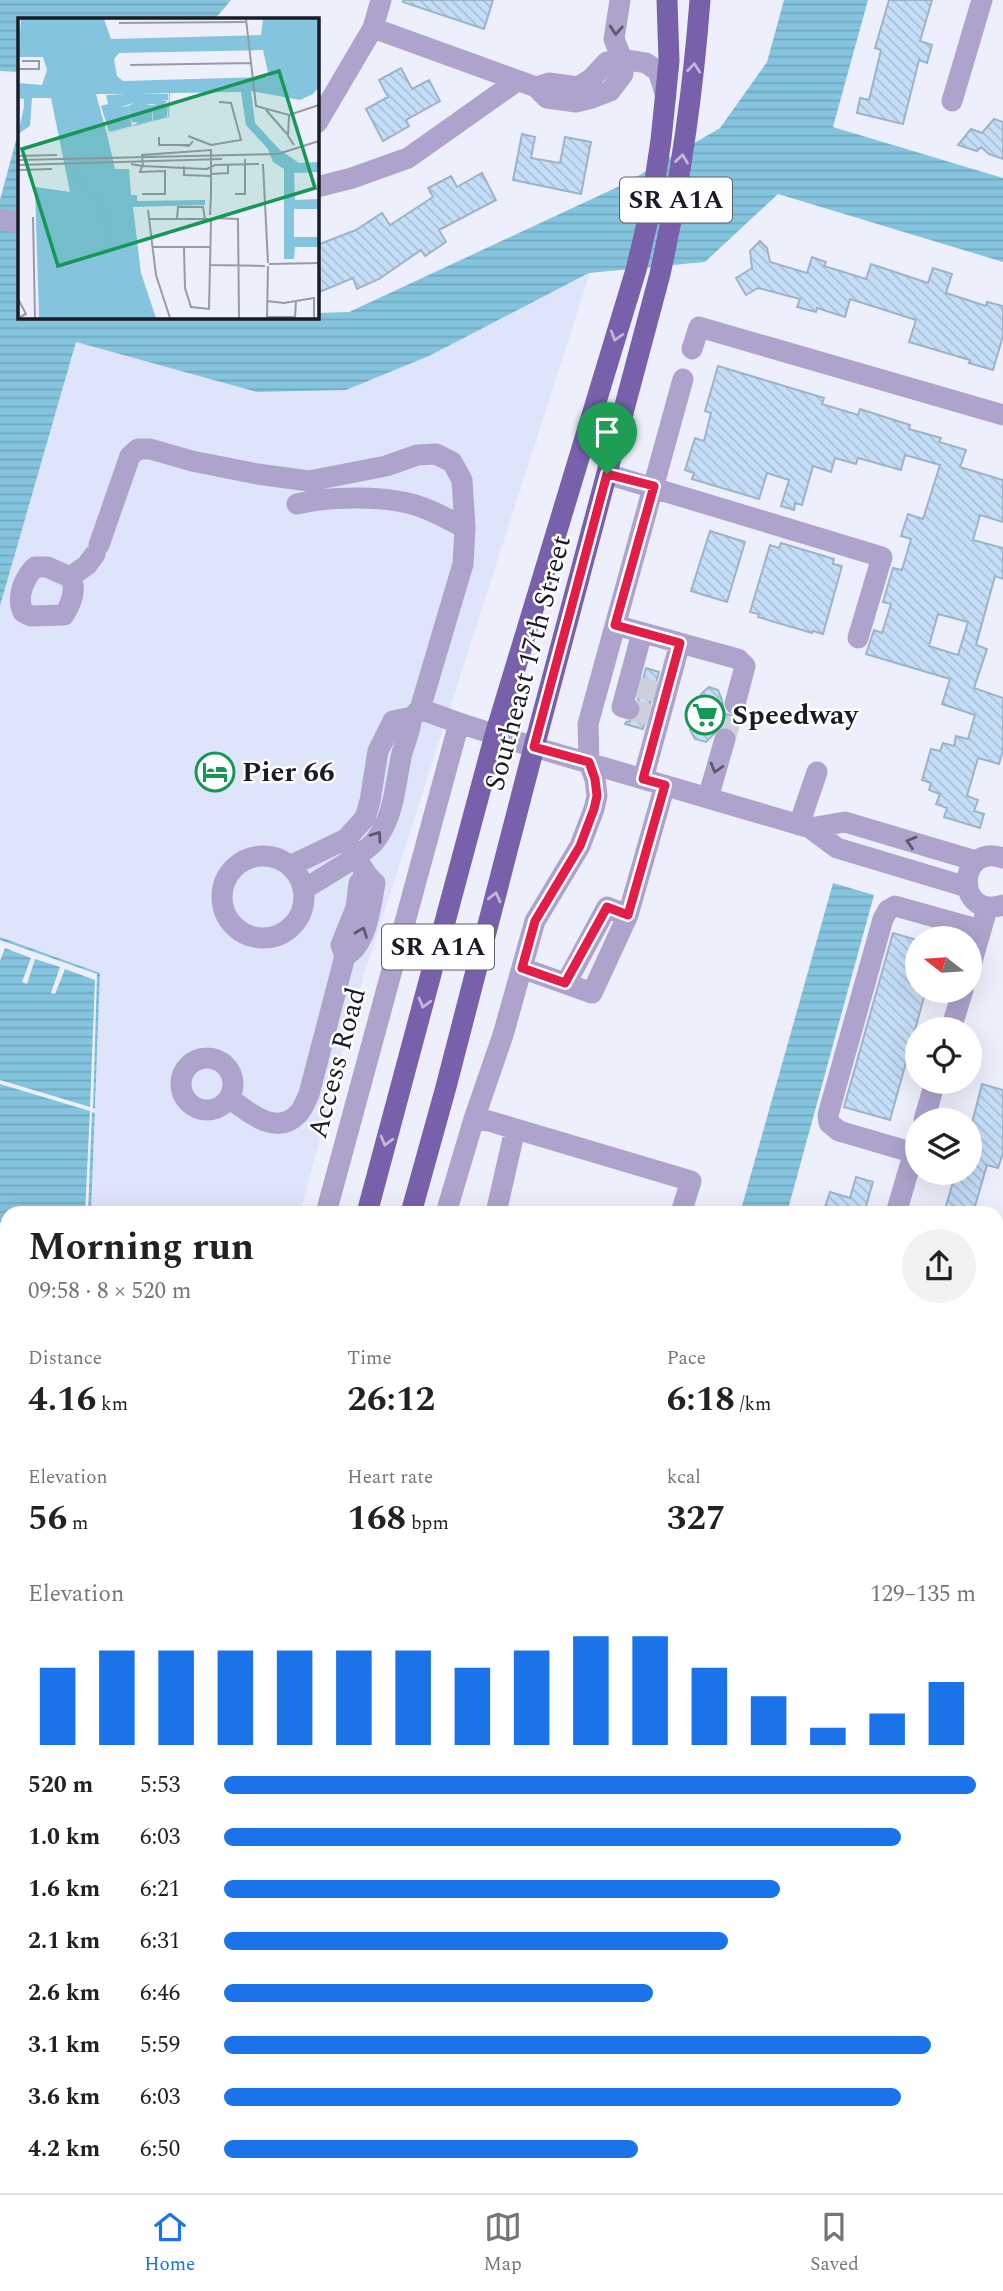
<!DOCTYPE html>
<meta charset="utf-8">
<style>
:root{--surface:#fff;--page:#f2f2f2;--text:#222;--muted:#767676;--line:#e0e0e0;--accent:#1a73e8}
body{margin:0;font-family:Spectral,serif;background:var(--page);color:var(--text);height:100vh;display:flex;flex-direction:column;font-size:26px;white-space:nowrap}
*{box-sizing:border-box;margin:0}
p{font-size:23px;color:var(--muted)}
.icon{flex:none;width:38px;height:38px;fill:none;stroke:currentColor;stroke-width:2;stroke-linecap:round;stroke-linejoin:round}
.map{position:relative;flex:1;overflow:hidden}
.side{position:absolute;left:0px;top:1206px;width:1004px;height:989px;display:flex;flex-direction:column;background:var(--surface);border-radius:21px 21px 0 0;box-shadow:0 7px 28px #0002}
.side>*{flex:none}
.needle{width:46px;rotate:287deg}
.controls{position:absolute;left:905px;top:926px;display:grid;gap:14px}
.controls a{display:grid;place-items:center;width:77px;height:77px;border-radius:50%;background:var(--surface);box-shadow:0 7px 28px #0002;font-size:35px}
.pin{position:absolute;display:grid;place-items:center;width:60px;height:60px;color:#fff;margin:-72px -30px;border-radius:50% 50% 50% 0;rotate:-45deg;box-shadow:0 0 7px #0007}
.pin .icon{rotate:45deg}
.round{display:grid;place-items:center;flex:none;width:74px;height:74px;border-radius:37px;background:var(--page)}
.head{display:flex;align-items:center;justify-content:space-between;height:119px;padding:0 28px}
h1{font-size:38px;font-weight:700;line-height:52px}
.stats{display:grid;grid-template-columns:repeat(3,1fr);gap:10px;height:119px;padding:7px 28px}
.stats div{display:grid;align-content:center}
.stats b{font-size:35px;font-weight:700}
.stats small{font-size:19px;font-weight:400}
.stats p{font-size:19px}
.chart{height:196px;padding:14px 28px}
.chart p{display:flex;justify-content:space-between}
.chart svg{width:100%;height:126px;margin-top:7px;stroke:var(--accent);stroke-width:6}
ul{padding:0 28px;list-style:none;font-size:23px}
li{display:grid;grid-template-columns:112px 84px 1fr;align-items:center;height:52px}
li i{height:18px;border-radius:9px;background:var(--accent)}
.tab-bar{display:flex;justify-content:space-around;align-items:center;height:98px;border-top:2px solid var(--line);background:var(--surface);font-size:19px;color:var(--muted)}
.tab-bar a{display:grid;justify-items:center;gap:4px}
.tab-bar .active{color:var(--accent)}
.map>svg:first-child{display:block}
</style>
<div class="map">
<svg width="1003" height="2193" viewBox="0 0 1003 2193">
<defs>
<pattern id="industrial-furrows" width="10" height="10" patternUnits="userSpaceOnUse" patternTransform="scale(1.75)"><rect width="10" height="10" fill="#dee4fa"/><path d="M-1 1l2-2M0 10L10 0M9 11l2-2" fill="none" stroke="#bec3d6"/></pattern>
<pattern id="water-rules" width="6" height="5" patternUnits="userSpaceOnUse" patternTransform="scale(1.75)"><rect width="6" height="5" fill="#85c4de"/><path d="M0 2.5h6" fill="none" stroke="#72a8be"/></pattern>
<pattern id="building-back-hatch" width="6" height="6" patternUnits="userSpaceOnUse" patternTransform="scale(1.75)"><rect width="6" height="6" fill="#c5def8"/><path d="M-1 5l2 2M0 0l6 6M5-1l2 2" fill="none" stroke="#a9bed4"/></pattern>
</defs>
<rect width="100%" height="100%" fill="#edf0fc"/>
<!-- built -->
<path fill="#dee4fa" d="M590,273L363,978L300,1213H91L100,973L0,937V606L76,342L257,392L346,390L429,356Z
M0,1865L7,1866V2188H41L40,2193H0Z"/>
<!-- industrial -->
<path fill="url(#industrial-furrows)" d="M196,2188H354L374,2193H195Z"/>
<!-- water -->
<path fill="url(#water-rules)" d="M0,0H231L215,19H19V72L0,71Z
M784,0H868L833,127L1003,178V262L778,194L705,262L589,273L429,356L346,390L257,392L76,342L0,606V200L19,129V317H317V313L349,312L624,184L720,128L767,62Z
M833,883L874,895L787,1213H740Z
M0,937L100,973L91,1213H7V1866L0,1865Z
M998,1514L1003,1516V2193H374L354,2188H998Z"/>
<!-- pier -->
<path fill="#edf0fc" d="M0,940L97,974L93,1108L95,1109V1113L92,1112L88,1213H85L90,1111L0,1084V1080L90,1107L95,980L65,969L55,994L51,993L60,967L35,959L27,984L22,982L31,958L5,948L0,961Z"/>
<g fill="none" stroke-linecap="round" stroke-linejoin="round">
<!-- ferry -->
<path stroke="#023c4e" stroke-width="2" stroke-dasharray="9 7" stroke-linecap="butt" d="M998,1735H1003
M0,1779L7,1781"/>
</g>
<!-- building -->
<path fill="url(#building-back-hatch)" stroke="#9db3ca" stroke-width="2" fill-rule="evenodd" d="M403,0H493L484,29L403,2Z
M889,0H932L920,41L932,45L927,63L919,60L903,124L857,113L860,98L869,100L881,50L875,48Z
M401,68L412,89L429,80L440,101L406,120L409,126L383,141L366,109L388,97L379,80Z
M994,119L1003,122V159L989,154L981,147L977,151L958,145L971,129L982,133Z
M522,134L535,137L531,158L560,163L565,137L591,142L581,194L513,180Z
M482,173L496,200L439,230L446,242L425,256L421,250L379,279L357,289L353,278L317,293V245L356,230L382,213L390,225L433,197L428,188L451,176L457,187Z
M760,241L767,248L770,262L807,273L812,257L826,262L824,266L866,279L871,264L928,283L933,268L952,274L946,293L986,306L987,302L1003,306V336L993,370L969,363L970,360L909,342L916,320L850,299L845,317L817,308L816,312L797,307L800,299L758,288L746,295L736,278L752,268L750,251Z
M718,366L824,398L822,404L858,415L860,409L910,425L909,429L941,438L939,442L966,450L960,467L1003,480V522L980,515L973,540L1003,548V579L995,576L976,645L987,649L974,688L1003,698V750L999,764L978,758L967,796L978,800L974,811L984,814L980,828L944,817L947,808L936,804L940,794L929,790L931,783L922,780L931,749L940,751L943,743L954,746L956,736L968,739L975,715L942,704L950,679L866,654L874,630L882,633L891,604L883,602L893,568L902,570L911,539L901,536L908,514L923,519L940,465L905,455L901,470L858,458L856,464L835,458L831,472L813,466L802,505L795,503L794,510L781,506L789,480L767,473L759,499L692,479L694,473L685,470L695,438L704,441L711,413L705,411ZM938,614L968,622L958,655L929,646Z
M710,531L745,542L727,602L691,591Z
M781,543L834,559L833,564L842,566L823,634L813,631L812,633L758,617L759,614L750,612L770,545L779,548Z
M646,668L659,672L643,729L625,724L626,722L638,719L641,713V705L638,699Z
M709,687L718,690L722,700L723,708L726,714L738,717L734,730L728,726L721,727L706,742L695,739L690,730L701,694Z
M893,933L917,940V990H926L890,1120L844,1107Z
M982,1084L1003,1090V1153L998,1168L987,1165L973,1213H944L956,1172H970V1131Z
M856,1177L873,1182L864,1213H823L830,1192L850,1198Z"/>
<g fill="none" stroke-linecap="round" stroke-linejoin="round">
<!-- minor-tunnel -->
<path stroke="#cdd0dc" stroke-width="21" stroke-dasharray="21 10" stroke-linecap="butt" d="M637,687L658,692
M629,709L651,715
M725,739L735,704"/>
<!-- path -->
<path stroke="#a6a9b4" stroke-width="2.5" stroke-dasharray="3.5 5" stroke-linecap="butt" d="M0,1871L7,1872"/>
<!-- minor -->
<path stroke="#aea3cd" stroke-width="21" d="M373,28L536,87L549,83L578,87L591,79L607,62L622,59L646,63L658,71L666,96
M536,87L547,98L576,102L592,98L610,91L623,74L622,59L614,39L620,0
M952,101L982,0
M317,123L373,28L381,0
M317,187L352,178L408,158L517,81
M0,219L19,223
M692,349L699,327L1003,415
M607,474L882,557L858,638
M297,504C329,496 389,495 421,507C436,512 451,521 465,528
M99,545L130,456L138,449H150L192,461L257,474L309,481L386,466L417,455L436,454L452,462L462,480L465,528L463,564L420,709L412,717L393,721L378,751L370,801L365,818L346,839L290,866
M70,577C77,589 71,604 64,615L31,616L23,612C16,597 24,578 35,567H47L70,577L87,565L95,554
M615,625L680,643L643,779
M680,643L738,659L745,666L735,704
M420,709L459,723
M629,709L622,707L642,633
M708,798L725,739
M799,825L817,772
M810,828L845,822L976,861
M346,839C356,853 361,872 375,883C371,905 367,945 345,956L341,945L356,908L359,883L366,876
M222 897a41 41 0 1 1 82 0a41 41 0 1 1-82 0Z
M1003,858C956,842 955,921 1003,905
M303,890C318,880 366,853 375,841C395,815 395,784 402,753C406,740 410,731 412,717
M522,968L592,993L628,915L665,785
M970,968L985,916
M566,983L607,907L628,915
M951,1029L963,990
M181 1084a26 26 0 1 1 52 0a26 26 0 1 1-52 0Z
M229,1098C248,1112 276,1137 298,1114C303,1109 306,1100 309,1094L345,956
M474,1119L489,1121L691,1181L681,1213
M924,1120L935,1082
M914,1153L839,1131L829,1123L828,1115L883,919L888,910L895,906L981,930
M326,1213L459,723L534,747L810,828L837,848L967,887
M446,1213L474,1119L503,1035L535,921L580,846L594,809L597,796L595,779L589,763L588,724L683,379
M496,1213L515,1129
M896,1213L917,1142
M998,1397L1003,1398
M55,2193L57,2188
M172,2193L173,2188"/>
<!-- major -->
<path stroke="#7861aa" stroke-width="21" d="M367,1213L495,735L636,270L651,207L661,140L669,61L667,0
M411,1213L446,1087L534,747L660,274C680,184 693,92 700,0
M95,2193L97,2188
M138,2193L139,2188"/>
</g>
<!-- one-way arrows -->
<defs><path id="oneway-chevron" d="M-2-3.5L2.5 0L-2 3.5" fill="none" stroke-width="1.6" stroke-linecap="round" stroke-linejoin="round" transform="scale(1.75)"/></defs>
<g stroke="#5c5871">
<use href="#oneway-chevron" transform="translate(616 30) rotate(94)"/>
<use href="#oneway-chevron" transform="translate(716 768) rotate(106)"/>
<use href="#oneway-chevron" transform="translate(377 836) rotate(-55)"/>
<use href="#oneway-chevron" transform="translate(911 842) rotate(-163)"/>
<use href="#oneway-chevron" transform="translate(362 932) rotate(-69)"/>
</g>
<g stroke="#c2b7d8">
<use href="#oneway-chevron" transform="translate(694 68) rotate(-84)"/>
<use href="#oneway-chevron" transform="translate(682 159) rotate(-82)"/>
<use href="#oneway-chevron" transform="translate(616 336) rotate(107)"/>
<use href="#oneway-chevron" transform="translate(495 897) rotate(-76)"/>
<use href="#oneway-chevron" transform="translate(424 1003) rotate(105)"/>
<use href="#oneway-chevron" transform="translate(386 1141) rotate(105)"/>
</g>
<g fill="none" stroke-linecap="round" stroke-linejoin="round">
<defs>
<path id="route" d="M607,474L654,486L615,625L680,643L643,779L665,785L628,915L607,907L565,983L522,968L535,921L580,846L594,809L597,796L595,779L589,762L534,747Z"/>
</defs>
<!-- route casing -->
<use href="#route" stroke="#fff" stroke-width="14"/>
<!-- route -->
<use href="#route" stroke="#e11d48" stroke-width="9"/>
</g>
<!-- icons -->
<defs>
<symbol id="supermarket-ring" viewBox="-11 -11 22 22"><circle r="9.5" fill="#fefefe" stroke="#179756" stroke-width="1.5"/><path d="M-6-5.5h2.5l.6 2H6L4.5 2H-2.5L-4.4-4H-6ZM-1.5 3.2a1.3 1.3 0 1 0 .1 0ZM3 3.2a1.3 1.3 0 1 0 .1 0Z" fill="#179756"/></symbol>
<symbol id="hotel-ring" viewBox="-11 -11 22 22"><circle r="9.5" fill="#fefefe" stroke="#179756" stroke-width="1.5"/><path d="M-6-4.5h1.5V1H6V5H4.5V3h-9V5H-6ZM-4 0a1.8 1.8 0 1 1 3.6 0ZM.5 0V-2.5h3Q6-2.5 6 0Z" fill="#179756"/></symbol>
</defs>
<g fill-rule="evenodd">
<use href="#supermarket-ring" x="683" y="693" width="44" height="44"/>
<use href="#hotel-ring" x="193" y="750" width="44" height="44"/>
</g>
<g text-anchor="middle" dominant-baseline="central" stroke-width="5" stroke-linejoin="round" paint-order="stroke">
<!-- shield labels -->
<g fill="#fefefe" stroke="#5e5f67" stroke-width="2">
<rect x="620" y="177.5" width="112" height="45" rx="5"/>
<rect x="382" y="924.5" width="112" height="45" rx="5"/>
</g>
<g font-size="26" font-weight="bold" fill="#191b26">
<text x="676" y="200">SR A1A</text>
<text x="438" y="947">SR A1A</text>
</g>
<!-- street labels -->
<g font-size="28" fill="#191b26" stroke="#fefefe">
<text transform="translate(528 663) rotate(-75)">Southeast 17th Street</text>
<text transform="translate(337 1063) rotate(-75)">Access Road</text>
</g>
<!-- poi labels -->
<g font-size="28" font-weight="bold" fill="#191b26" stroke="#fefefe" text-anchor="start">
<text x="732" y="715">Speedway</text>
<text x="242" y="772">Pier 66</text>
</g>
</g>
<!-- overview -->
<g transform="translate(18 18)">
<rect width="301" height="301" fill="#edf0fc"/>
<path d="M3,1H86L93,21L243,17L245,1H301V69L295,76L282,82L233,73L237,105L262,132L281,145L301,144V154L276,155L277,182L301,181V191H276V219H301V229H277L276,241H266V151L255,144L250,131L228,107L223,74L152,75L151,99L89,116L97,151H111L113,177H119V183L187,182V187L115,189L123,255L138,300H21L17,169L52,174L33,80H14L12,108L0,116L6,89V81L0,80V65L24,67L29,52L25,39H1L0,47ZM245,32L251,59L105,63L99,58L96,41L101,35Z" fill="#85c4de" fill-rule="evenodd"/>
<path d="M151,75L150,99L89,116L78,76H109L88,77L90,86L83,88L91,114L114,108L110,88L102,89L116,85L110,88L114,104H120L115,108L134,103V87L127,86H139L134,87L135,103L149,99L150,87L146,86L150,83L144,82H150V76H121Z" fill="#edf0fc"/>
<path fill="none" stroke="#85c4de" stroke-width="3.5" d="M32,1L39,29M33,1L44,53L36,64M41,35V61M35,65L50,79V137M53,149L83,185L109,300"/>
<path fill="none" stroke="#989ba6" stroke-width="2" d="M228,1L238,88L271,97L301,87M101,5L227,4M112,47L233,45M0,51H21V43H4M248,92L269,116M271,97L270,118L276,127M170,118L193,127L223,122L213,85L201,84M141,119V127H161M171,127H161L171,128L175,123M0,138L39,137M0,142L260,136L301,123M113,146L124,148L122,154L147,153M245,146L250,245M0,147L204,141M166,148V157L193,158M0,152L34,151M193,156L210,155V147M124,176H147V152M217,176H227V141M130,192L138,257L152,300M192,197L193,177V132L124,137L125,148L187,151H189L197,147L241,146M15,199L17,300M196,200L220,201L221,300M131,201H190M159,201L160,189H185L187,201M134,229H193M166,230L167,270L173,289L191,291L193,203M251,246L301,245M193,247L247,248M0,281L8,296L0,300M249,283L266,285L296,280V300M249,299H277L278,283M249,300L250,248"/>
<path fill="#179756" fill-opacity="0.15" stroke="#179756" stroke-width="3.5" d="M261,53L297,170L40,248L4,131Z"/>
<rect width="301" height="301" fill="none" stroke="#191b26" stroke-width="3.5"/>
</g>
</svg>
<div class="controls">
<a><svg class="needle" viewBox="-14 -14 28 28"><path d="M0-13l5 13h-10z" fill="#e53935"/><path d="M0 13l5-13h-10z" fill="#767676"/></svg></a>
<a><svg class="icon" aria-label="locate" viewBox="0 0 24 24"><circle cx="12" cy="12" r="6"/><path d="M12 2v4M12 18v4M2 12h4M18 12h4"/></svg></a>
<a><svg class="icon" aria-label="layers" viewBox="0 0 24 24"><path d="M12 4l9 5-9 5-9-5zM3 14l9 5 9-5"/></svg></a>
</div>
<div class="pin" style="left:607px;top:474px;background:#1e9e55"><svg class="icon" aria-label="arrive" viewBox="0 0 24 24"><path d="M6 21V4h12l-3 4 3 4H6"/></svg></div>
<section class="side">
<div class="head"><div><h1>Morning run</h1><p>09:58 · 8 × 520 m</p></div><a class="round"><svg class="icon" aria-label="share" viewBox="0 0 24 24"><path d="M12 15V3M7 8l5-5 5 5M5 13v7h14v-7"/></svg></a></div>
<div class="stats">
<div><p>Distance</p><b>4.16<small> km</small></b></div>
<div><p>Time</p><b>26:12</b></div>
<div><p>Pace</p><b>6:18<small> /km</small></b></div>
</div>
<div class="stats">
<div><p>Elevation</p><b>56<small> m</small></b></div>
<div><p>Heart rate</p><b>168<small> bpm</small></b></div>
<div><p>kcal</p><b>327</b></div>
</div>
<div class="chart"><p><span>Elevation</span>129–135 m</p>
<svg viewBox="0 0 160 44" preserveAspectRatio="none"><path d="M5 44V17M15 44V11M25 44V11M35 44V11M45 44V11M55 44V11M65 44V11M75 44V17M85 44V11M95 44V6M105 44V6M115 44V17M125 44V27M135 44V38M145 44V33M155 44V22"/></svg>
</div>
<ul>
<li><b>520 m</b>5:53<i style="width:100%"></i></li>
<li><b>1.0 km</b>6:03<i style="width:90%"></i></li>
<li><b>1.6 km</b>6:21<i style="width:74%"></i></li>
<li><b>2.1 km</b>6:31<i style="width:67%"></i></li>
<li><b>2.6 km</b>6:46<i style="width:57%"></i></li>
<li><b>3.1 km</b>5:59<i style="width:94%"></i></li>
<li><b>3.6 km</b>6:03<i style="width:90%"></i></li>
<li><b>4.2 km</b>6:50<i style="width:55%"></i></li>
</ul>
</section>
</div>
<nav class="tab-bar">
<a class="active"><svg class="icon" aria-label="home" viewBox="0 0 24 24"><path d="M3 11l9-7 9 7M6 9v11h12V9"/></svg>Home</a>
<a><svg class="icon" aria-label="map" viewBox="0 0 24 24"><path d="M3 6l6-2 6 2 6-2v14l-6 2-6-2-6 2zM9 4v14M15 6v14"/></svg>Map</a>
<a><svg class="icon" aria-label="saved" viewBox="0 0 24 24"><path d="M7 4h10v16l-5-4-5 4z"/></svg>Saved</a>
</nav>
